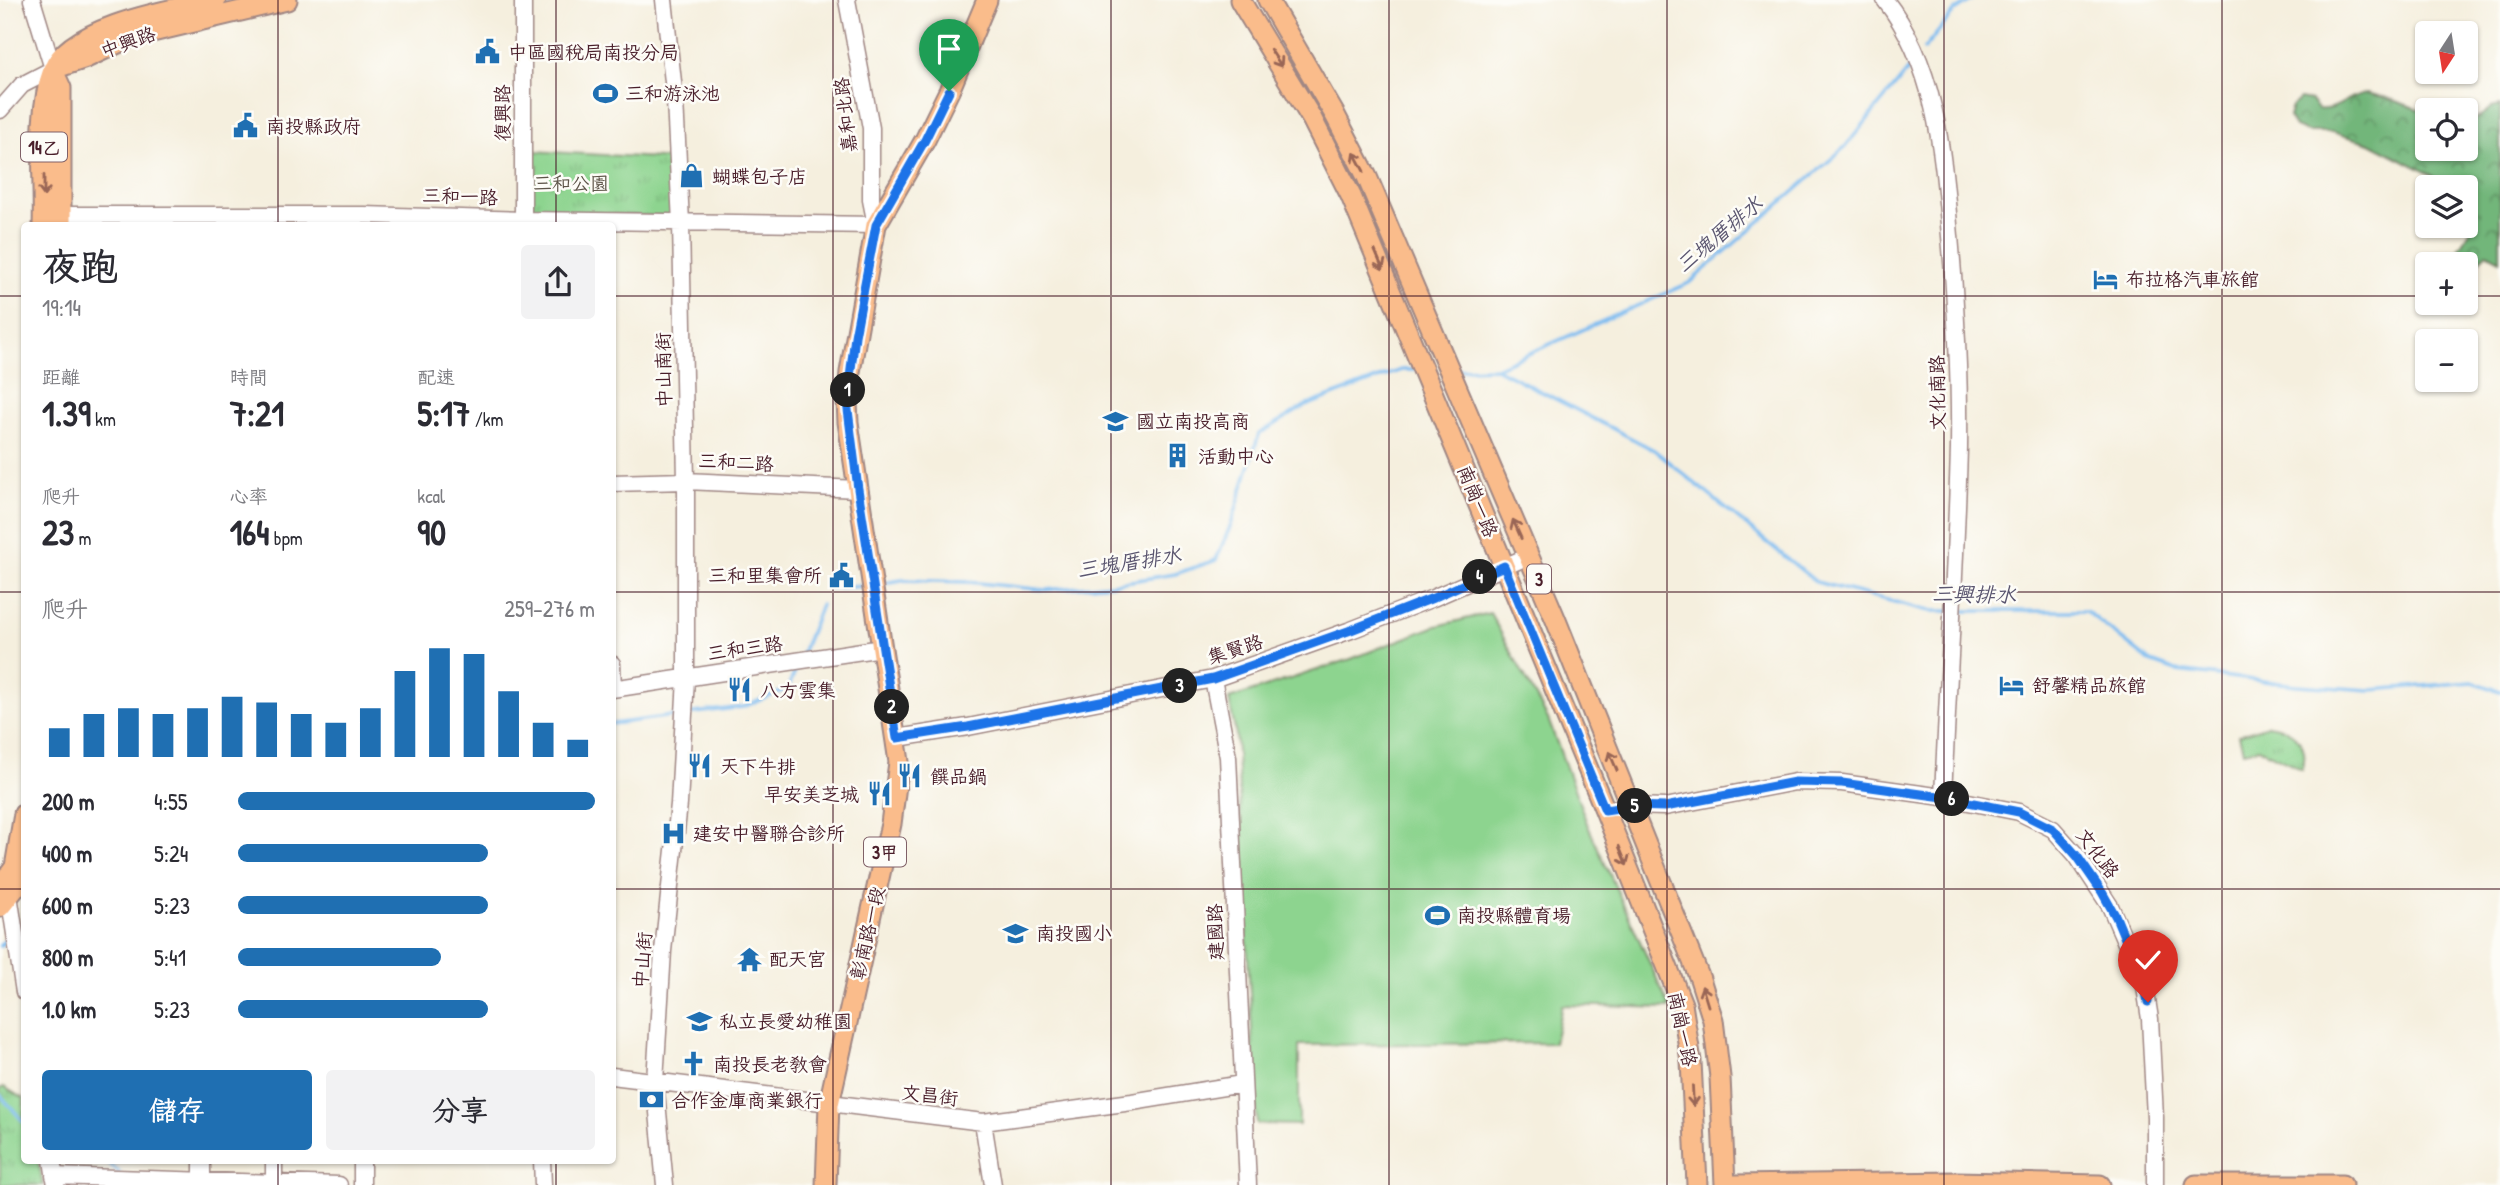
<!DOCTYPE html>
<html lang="zh-TW">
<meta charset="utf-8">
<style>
:root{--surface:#fff;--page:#f2f2f3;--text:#2b2b33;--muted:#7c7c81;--accent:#1f6fb2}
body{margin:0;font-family:"Patrick Hand","LXGW WenKai TC",sans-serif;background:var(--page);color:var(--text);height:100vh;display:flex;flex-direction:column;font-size:26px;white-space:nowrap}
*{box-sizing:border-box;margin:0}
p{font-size:23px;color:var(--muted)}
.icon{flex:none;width:38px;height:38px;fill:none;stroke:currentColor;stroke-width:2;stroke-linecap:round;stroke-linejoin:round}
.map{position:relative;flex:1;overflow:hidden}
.drawer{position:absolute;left:21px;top:222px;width:595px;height:942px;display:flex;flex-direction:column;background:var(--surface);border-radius:7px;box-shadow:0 2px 5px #0004}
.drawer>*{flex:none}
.needle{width:46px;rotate:192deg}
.tools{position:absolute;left:2415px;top:21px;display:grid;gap:14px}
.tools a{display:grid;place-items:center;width:63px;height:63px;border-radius:7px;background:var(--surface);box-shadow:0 2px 5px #0004;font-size:35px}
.pin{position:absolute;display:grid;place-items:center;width:60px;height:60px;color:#fff;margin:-72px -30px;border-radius:50% 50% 50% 0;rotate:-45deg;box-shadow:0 0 7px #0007}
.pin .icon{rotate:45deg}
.km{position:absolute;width:35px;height:35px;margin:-18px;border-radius:50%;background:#222;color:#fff;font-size:19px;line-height:35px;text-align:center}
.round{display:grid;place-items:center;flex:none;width:74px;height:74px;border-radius:7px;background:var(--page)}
.head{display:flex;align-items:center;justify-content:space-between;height:119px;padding:0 21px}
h1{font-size:38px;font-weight:700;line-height:52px}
.metrics{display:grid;grid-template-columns:repeat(3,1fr);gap:10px;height:119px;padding:7px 21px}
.metrics div{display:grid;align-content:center}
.metrics b{font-size:35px;font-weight:700}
.metrics small{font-size:19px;font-weight:400}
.metrics p{font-size:19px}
.chart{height:196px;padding:14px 21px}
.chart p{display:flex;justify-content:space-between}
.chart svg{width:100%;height:126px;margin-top:7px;stroke:var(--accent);stroke-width:6}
.cta{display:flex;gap:14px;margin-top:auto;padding:14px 21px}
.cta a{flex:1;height:80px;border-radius:7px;background:var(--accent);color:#fff;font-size:28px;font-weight:700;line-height:80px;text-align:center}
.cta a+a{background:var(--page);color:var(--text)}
ul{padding:0 21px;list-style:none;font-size:23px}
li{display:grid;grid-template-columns:112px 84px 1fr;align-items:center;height:52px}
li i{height:18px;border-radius:9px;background:var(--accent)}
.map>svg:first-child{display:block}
</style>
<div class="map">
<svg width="2500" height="1185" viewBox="0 0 2500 1185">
<defs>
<pattern id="grass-tufts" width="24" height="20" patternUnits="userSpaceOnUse" patternTransform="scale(1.75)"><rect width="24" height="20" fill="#8dd48f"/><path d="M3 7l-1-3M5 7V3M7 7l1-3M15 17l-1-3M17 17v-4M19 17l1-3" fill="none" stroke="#7bb67c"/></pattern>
<pattern id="forest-crowns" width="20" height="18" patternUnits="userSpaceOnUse" patternTransform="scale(1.75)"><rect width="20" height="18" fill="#72b67a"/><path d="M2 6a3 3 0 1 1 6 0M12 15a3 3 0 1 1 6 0" fill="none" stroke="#609364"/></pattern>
</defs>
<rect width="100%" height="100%" fill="#fdfcf7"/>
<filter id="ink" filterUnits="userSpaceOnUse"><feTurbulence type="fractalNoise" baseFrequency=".0143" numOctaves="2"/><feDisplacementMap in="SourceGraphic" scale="14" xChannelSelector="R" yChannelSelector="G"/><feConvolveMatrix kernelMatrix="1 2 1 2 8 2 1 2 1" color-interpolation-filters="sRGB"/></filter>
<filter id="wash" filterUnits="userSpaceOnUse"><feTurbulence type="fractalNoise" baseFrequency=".00686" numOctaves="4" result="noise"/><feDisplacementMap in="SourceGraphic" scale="28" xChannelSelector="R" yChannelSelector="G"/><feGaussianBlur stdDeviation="1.57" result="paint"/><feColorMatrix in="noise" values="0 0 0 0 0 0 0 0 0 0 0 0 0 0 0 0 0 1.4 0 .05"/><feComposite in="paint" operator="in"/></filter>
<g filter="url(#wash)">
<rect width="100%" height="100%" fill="#f5efde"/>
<!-- grass -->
<path fill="url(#grass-tufts)" stroke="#6c7a5d" stroke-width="2" d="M532,151L675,159L677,217L531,211Z
M2267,725C2292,727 2311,743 2302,769L2259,748L2243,751L2239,735Z
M4,1087L24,1099V1160H38L43,1185H0V1089Z"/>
<!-- forest -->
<path fill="url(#forest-crowns)" stroke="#5e6a52" stroke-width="2" d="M2367,93L2387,98L2427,112V149H2466V118L2472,122L2491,108L2500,106V260L2487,253L2466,275V264H2452C2455,248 2468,238 2474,223L2466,209V187H2448L2432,175L2370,143L2332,132H2307L2295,127L2289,117L2292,106L2300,99L2311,101L2318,109C2339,111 2347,95 2367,93Z"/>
<!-- garden -->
<path fill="#8dd48f" stroke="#6c7a5d" stroke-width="2" d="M1490,613L1548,719L1588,826L1670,1008L1562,1005L1554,1043L1299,1045V1125L1257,1124L1236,735L1229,699L1351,659L1433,627Z"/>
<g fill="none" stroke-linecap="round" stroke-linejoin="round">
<!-- stream -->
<path stroke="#7bbbf0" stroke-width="3.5" d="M1924,49L1955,11L1972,0
M1496,368L1654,450L1816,582L1930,611H1949
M1459,369L1496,368L1689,283L1845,147L1913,64
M878,584L902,580L969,582L1046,590L1112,584L1175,574L1216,560L1232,522L1259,434L1305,406L1401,370H1414
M828,588L867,586
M1957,611H2086L2151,662L2176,671L2297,685L2371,690L2473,682L2500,691
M802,653L821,605
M687,714L743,707L788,689L795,671
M612,724L680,715
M0,946L9,936
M0,1095L24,1122
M104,1160L119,1172"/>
</g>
</g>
<g filter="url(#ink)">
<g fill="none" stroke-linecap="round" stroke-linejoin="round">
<defs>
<path id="minor" d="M523,0V226
M664,0L675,100L681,223L686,481V678L679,804L663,951L655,1081L665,1185
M1885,0C1937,66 1943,156 1950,236C1956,307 1960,377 1959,448C1956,564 1948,681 1943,797
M0,110L22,85L53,69L32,0
M50,218L61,215H364L523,220L876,225L871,200V128L847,0
M612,483L686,481L858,489
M612,664L613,689
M1213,679L1228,757L1248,1185
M612,689L882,648
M897,738L968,727L1213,679L1351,630L1433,598L1529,556
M1605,810L1632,806L1665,807L1795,782L1842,783L1943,797L2019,812L2053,829L2077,856L2110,906L2145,987L2150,1019L2155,1117V1185
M11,887L9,895L24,992
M612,1076L983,1122L1132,1102L1242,1084
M983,1122L993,1185
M52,1160L56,1185
M202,1160V1185
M274,1160V1185
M362,1160V1185
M542,1160L543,1185
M54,1176L339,1185"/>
<path id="major" d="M1240,0L1312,119L1351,196L1605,810L1682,1004L1691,1061L1697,1185
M1268,0L1335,115L1367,177L1555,618L1700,979L1713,1020L1720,1077L1725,1185
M53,69L86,58L131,37L287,0
M56,77L61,88V226
M43,226C45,178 36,115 53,70C69,26 174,9 216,0
M0,888L15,867L24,814
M0,907L24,877
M826,1185L829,1104L891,824L899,762L848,422L847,402L850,372L876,225L925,140L949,91L987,0
M1734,1185L1956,1182L2100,1185
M2196,1185H2342"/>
</defs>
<!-- minor casing -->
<use href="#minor" stroke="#a08784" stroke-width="19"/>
<!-- major casing -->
<use href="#major" stroke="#a08784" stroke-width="23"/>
<!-- minor -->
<use href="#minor" stroke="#fff" stroke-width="16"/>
<!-- major -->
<use href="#major" stroke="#fabc8b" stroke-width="19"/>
</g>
<!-- one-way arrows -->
<defs><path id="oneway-shaft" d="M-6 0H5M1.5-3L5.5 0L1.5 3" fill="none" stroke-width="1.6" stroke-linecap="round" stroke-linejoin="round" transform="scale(1.75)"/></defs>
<g stroke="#996656">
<use href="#oneway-shaft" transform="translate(1276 58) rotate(57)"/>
<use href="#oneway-shaft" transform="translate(1359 162) rotate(-118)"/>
<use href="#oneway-shaft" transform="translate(44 186) rotate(90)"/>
<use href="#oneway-shaft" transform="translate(1379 260) rotate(67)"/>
<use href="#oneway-shaft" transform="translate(1517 529) rotate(-114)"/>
<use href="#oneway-shaft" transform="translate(1613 761) rotate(-113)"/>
<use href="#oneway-shaft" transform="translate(1623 856) rotate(68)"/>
<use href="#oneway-shaft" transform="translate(1705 996) rotate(-107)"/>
<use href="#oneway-shaft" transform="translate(1693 1096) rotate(87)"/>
</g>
</g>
<g fill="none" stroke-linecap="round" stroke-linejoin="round" filter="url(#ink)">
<defs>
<path id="route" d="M949,91L925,140L876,225L855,336L847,402L858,489L897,738L968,727L1213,679L1351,630L1433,598L1504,566L1605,810L1632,806L1665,807L1795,782L1842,783L1943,797L2019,812L2053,829L2077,856L2102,892L2116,917L2145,987L2148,1002"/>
</defs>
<!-- route casing -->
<use href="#route" stroke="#fff" stroke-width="14"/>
<!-- route -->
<use href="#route" stroke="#1a73e8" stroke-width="9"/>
</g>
<!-- grid -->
<path fill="none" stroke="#4a1f2b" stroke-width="2" stroke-opacity="0.55" d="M278,0V226M556,0V226M833,0V1185M1111,0V1185M1389,0V1185M1667,0V1185M1944,0V1185M2222,0V1185M0,296H24M612,296H2427M2466,296H2500M0,592H24M612,592H2500M0,889H24M612,889H2500M278,1160V1185M556,1160V1185"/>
<!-- icons -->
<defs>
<symbol id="civic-bare" viewBox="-9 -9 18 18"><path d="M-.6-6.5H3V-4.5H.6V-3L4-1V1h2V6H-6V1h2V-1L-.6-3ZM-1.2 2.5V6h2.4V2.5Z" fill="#1f6fb2" stroke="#fdfcf7" stroke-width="2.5" paint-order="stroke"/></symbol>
<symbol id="stadium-bare" viewBox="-9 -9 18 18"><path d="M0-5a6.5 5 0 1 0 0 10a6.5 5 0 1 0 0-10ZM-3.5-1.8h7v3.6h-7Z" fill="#1f6fb2" stroke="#fdfcf7" stroke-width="2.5" paint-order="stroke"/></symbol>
<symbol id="shop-bare" viewBox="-9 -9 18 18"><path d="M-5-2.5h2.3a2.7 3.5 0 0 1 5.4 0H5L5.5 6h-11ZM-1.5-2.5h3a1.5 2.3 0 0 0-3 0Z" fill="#1f6fb2" stroke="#fdfcf7" stroke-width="2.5" paint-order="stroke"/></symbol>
<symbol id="hotel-bare" viewBox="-9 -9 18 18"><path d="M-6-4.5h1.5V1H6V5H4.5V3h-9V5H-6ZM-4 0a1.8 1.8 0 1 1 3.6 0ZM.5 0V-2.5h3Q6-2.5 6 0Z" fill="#1f6fb2" stroke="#fdfcf7" stroke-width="2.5" paint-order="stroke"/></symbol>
<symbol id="school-bare" viewBox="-9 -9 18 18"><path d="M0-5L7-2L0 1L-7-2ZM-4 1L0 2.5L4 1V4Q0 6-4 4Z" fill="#1f6fb2" stroke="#fdfcf7" stroke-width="2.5" paint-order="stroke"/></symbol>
<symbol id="building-bare" viewBox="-9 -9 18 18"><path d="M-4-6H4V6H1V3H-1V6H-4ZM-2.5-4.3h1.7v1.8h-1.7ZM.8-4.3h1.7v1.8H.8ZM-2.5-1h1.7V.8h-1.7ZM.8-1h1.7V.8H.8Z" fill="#1f6fb2" stroke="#fdfcf7" stroke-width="2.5" paint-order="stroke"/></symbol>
<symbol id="restaurant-bare" viewBox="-9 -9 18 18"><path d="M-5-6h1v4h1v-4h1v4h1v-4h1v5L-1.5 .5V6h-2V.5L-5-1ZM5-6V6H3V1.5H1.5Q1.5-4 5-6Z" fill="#1f6fb2" stroke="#fdfcf7" stroke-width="2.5" paint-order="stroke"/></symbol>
<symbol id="hospital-bare" viewBox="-9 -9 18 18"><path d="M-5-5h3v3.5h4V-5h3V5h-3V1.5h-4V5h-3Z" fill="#1f6fb2" stroke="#fdfcf7" stroke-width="2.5" paint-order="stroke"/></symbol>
<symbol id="temple-bare" viewBox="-9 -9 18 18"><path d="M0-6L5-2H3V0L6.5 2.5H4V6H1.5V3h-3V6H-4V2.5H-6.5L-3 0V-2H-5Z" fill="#1f6fb2" stroke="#fdfcf7" stroke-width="2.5" paint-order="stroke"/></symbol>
<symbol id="church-bare" viewBox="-9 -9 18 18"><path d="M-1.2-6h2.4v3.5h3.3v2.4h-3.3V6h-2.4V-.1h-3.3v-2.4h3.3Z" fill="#1f6fb2" stroke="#fdfcf7" stroke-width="2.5" paint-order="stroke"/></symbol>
<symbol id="bank-bare" viewBox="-9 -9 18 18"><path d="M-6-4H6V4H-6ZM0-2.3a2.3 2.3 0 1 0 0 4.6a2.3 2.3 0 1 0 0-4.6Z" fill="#1f6fb2" stroke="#fdfcf7" stroke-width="2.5" paint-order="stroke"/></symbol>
</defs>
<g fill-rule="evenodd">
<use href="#civic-bare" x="470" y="34" width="35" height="35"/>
<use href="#stadium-bare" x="588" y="76" width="35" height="35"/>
<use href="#civic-bare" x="228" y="108" width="35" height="35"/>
<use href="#shop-bare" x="674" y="158" width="35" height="35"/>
<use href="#hotel-bare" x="2088" y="262" width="35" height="35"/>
<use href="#school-bare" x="1098" y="404" width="35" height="35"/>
<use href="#building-bare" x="1160" y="438" width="35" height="35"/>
<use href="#civic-bare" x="824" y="558" width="35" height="35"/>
<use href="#hotel-bare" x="1994" y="668" width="35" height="35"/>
<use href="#restaurant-bare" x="722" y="672" width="35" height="35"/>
<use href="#restaurant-bare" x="682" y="748" width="35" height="35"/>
<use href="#restaurant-bare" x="892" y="758" width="35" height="35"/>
<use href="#restaurant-bare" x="862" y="776" width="35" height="35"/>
<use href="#hospital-bare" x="656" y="816" width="35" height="35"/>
<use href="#stadium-bare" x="1420" y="898" width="35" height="35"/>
<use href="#school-bare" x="998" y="916" width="35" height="35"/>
<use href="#temple-bare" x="732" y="942" width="35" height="35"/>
<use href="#school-bare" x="682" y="1004" width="35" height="35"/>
<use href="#church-bare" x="676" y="1046" width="35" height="35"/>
<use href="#bank-bare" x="634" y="1082" width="35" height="35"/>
</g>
<g text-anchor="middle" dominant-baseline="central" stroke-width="5" stroke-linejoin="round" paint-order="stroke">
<!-- shield labels -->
<g fill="#fdfcf7" stroke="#806168" stroke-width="2">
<rect x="21" y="132.5" width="46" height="29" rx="5"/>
<rect x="1527" y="564.5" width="24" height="29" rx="5"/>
<rect x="864" y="837.5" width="42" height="29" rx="5"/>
</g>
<g font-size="18" font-weight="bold" fill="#4a1f2b">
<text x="44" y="147">14乙</text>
<text x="1539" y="579">3</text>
<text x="885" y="852">3甲</text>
</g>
<!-- street labels -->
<g font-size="19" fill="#4a1f2b" stroke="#fdfcf7">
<text transform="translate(128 42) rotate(-20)">中興路</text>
<text transform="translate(502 113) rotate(-90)">復興路</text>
<text transform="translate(845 115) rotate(-97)">嘉和北路</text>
<text transform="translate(460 196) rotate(2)">三和一路</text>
<text transform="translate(663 370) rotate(-91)">中山南街</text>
<text transform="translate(1937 393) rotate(-91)">文化南路</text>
<text transform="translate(736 462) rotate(3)">三和二路</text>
<text transform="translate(1478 501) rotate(68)">南崗一路</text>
<text transform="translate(745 648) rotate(-8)">三和三路</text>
<text transform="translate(1235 649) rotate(-18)">集賢路</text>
<text transform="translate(2098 853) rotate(53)">文化路</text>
<text transform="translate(1215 932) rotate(-92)">建國路</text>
<text transform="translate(867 933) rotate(-77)">彰南路一段</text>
<text transform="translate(642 960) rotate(-85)">中山街</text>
<text transform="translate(1683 1029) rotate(78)">南崗一路</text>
<text transform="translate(930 1095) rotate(7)">文昌街</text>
</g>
<!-- poi labels -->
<g font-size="19" fill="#4a1f2b" stroke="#fdfcf7" text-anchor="start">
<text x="508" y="52">中區國稅局南投分局</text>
<text x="625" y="93">三和游泳池</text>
<text x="266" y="126">南投縣政府</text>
<text x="712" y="176">蝴蝶包子店</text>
<text x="2126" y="279">布拉格汽車旅館</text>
<text x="1136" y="421">國立南投高商</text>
<text x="1198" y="456">活動中心</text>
<text x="822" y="575" text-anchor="end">三和里集會所</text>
<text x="2032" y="685">舒馨精品旅館</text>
<text x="760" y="690">八方雲集</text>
<text x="720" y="766">天下牛排</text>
<text x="930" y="776">饌品鍋</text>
<text x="859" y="794" text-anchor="end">早安美芝城</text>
<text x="693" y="833">建安中醫聯合診所</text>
<text x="1457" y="915">南投縣體育場</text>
<text x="1036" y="933">南投國小</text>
<text x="769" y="959">配天宮</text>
<text x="719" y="1021">私立長愛幼稚園</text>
<text x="713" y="1064">南投長老教會</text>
<text x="671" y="1100">合作金庫商業銀行</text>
</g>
<!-- park labels -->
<g font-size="19" fill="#5e5549" stroke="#fdfcf7">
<text x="571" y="183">三和公園</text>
</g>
<!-- water labels -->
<g font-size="21" font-style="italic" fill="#5b5670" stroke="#fdfcf7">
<text transform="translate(1719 234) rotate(-40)">三塊厝排水</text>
<text transform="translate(1129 562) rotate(-9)">三塊厝排水</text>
<text transform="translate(1974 594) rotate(1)">三興排水</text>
</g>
</g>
</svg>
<div class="tools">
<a><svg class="needle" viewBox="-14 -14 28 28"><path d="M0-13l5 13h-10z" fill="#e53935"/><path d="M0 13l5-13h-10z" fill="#7c7c81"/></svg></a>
<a><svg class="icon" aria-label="locate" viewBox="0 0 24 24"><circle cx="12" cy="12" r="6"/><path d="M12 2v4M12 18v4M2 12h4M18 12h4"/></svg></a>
<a><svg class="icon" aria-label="layers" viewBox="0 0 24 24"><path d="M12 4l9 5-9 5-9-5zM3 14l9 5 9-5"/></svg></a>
<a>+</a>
<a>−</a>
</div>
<div class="pin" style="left:949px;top:91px;background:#1e9e55"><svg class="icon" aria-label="arrive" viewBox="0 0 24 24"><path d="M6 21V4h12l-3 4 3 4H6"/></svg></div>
<div class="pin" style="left:2148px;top:1002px;background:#d93025"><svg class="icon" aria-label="check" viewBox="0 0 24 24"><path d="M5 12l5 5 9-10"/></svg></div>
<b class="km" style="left:848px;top:390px">1</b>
<b class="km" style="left:892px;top:707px">2</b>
<b class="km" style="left:1180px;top:686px">3</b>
<b class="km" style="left:1480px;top:577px">4</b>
<b class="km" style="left:1635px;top:806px">5</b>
<b class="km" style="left:1952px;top:799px">6</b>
<section class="drawer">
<div class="head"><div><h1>夜跑</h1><p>19:14</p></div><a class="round"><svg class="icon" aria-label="share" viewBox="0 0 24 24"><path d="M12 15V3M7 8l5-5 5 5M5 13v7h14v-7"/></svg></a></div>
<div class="metrics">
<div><p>距離</p><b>1.39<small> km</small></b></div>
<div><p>時間</p><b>7:21</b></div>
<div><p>配速</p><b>5:17<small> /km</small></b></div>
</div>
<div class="metrics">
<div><p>爬升</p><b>23<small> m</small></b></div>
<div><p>心率</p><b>164<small> bpm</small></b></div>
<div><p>kcal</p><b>90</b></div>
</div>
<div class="chart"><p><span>爬升</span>259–276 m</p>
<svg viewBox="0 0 160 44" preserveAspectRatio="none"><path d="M5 44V34M15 44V29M25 44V27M35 44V29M45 44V27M55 44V23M65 44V25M75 44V29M85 44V32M95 44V27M105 44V14M115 44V6M125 44V8M135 44V21M145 44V32M155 44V38"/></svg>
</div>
<ul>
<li><b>200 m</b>4:55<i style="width:100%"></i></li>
<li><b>400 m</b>5:24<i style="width:70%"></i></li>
<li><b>600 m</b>5:23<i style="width:70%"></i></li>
<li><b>800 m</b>5:41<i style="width:57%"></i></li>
<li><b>1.0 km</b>5:23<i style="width:70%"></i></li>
</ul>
<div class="cta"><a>儲存</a><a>分享</a></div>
</section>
</div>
